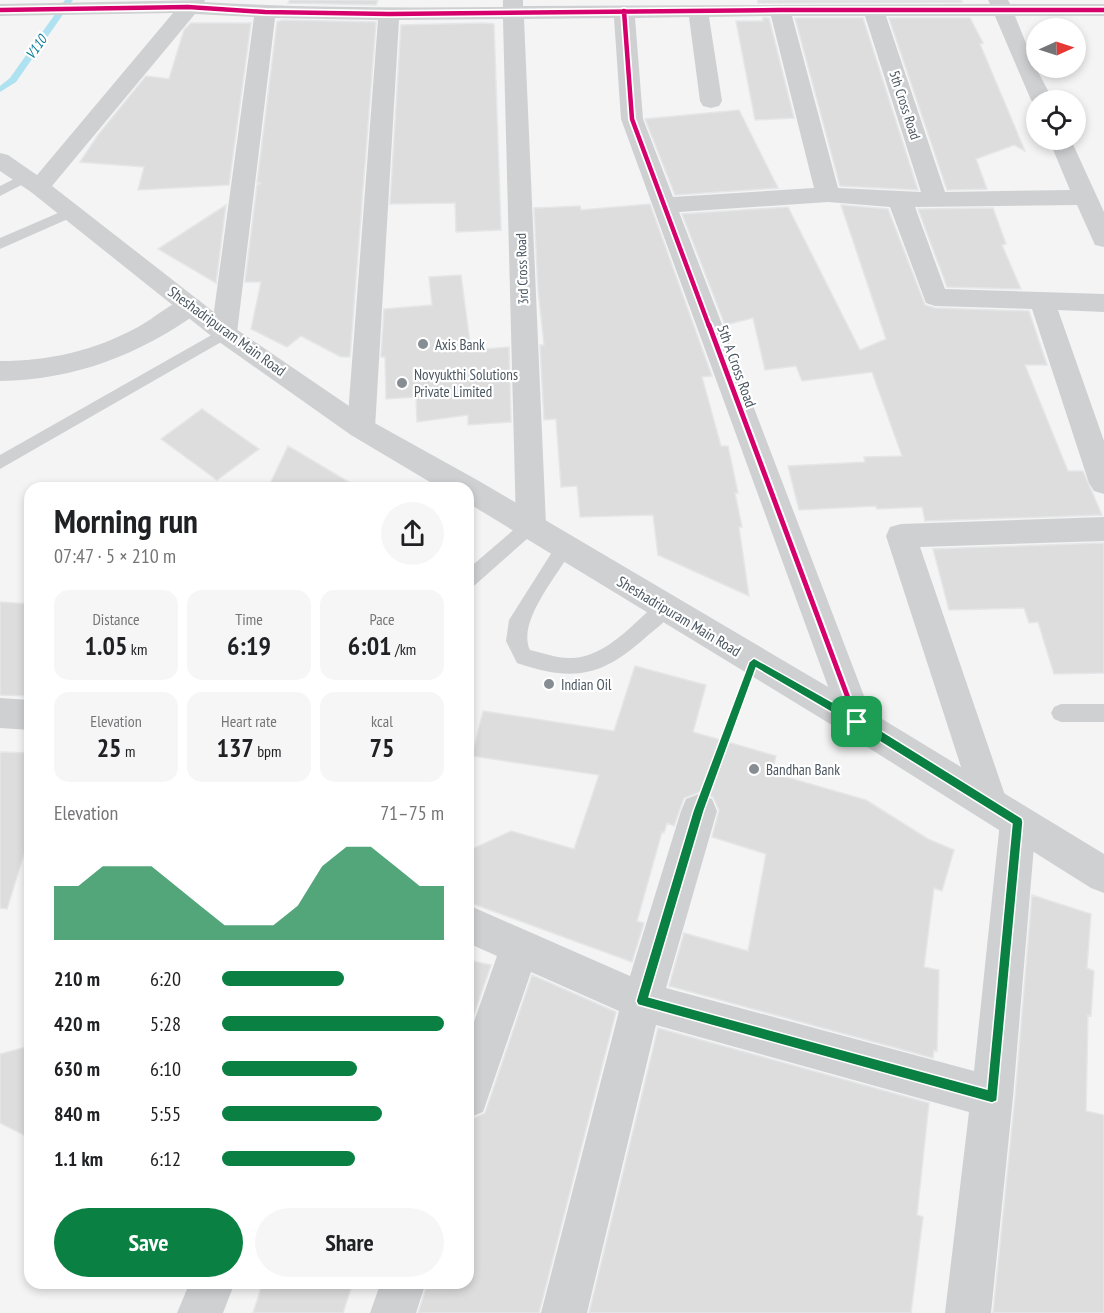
<!DOCTYPE html>
<meta charset="utf-8">
<style>
:root{--surface:#fff;--page:#f6f6f6;--text:#202124;--muted:#757577;--accent:#0b8043}
body{margin:0;font-family:"PT Sans Narrow",sans-serif;background:var(--page);color:var(--text);height:100vh;display:flex;flex-direction:column;font-size:22px;white-space:nowrap}
*{box-sizing:border-box;margin:0}
p{font-size:20px;color:var(--muted)}
.icon{flex:none;width:33px;height:33px;fill:none;stroke:currentColor;stroke-width:2;stroke-linecap:round;stroke-linejoin:round}
.map{position:relative;flex:1;overflow:hidden}
.drawer{position:absolute;left:24px;top:482px;width:450px;height:807px;display:flex;flex-direction:column;background:var(--surface);border-radius:18px;box-shadow:0 3px 9px #0003}
.drawer>*{flex:none}
.needle{width:39px;rotate:87deg}
.fabs{position:absolute;left:1026px;top:18px;display:grid;gap:12px}
.fabs a{display:grid;place-items:center;width:60px;height:60px;border-radius:50%;background:var(--surface);box-shadow:0 3px 9px #0003;font-size:30px}
.pin{position:absolute;display:grid;place-items:center;width:51px;height:51px;color:#fff;margin:-26px;border-radius:12px;box-shadow:0 3px 9px #0006}
.round{display:grid;place-items:center;flex:none;width:63px;height:63px;border-radius:32px;background:var(--page)}
.head{display:flex;align-items:center;justify-content:space-between;height:102px;padding:0 30px}
h1{font-size:33px;font-weight:700;line-height:45px}
.figures{display:grid;grid-template-columns:repeat(3,1fr);gap:9px;height:102px;padding:6px 30px}
.figures div{display:grid;align-content:center;border-radius:15px;background:var(--page);text-align:center}
.figures b{font-size:26px;font-weight:700}
.figures small{font-size:16px;font-weight:400}
.figures p{font-size:16px}
.chart{height:168px;padding:12px 30px}
.chart p{display:flex;justify-content:space-between}
.chart svg{width:100%;height:108px;margin-top:6px;fill:var(--accent);opacity:.7}
.button{display:flex;gap:12px;margin-top:auto;padding:12px 30px}
.button a{flex:1;height:69px;border-radius:36px;background:var(--accent);color:#fff;font-size:24px;font-weight:700;line-height:69px;text-align:center}
.button a+a{background:var(--page);color:var(--text)}
ul{padding:0 30px;list-style:none;font-size:20px}
li{display:grid;grid-template-columns:96px 72px 1fr;align-items:center;height:45px}
li i{height:15px;border-radius:8px;background:var(--accent)}
.map>svg:first-child{display:block}
</style>
<div class="map">
<svg width="1104" height="1313" viewBox="0 0 1104 1313">
<rect width="100%" height="100%" fill="#f4f4f4"/>
<g fill="none" stroke-linecap="round" stroke-linejoin="round">
<!-- stream -->
<path fill="#aee2f0" fill-rule="evenodd" d="M65,0H73L16,82L0,92V86L10,78Z"/>
</g>
<!-- building -->
<path fill="#ddddde" stroke="#e5e6e7" stroke-width="1.5" d="M290,0H378L376,5L288,3Z
M758,0H961L962,2L758,3Z
M763,18H769L794,118L755,120L736,21H763Z
M795,18H863L918,190L840,186Z
M889,18H970L983,43L980,44L1025,151L1014,145L976,159L987,189L947,190Z
M282,20L376,22L350,357H341L301,336L287,347L251,329L261,282H245L257,185L261,183H257L277,22Z
M191,23H251L229,185L138,190L144,167L80,162L98,135L146,76L169,79L184,30Z
M484,23L494,24L501,230L456,232L455,203L390,204L401,25Z
M739,110L778,188L675,195L645,119Z
M650,204L712,376L702,377L721,446H728L738,493H735L742,527H739L749,596L658,555L653,515L580,517L577,486L561,487L556,419L544,420L540,345H544L538,290L534,208L580,206L581,210Z
M226,205L216,283L158,249Z
M841,205L888,209L925,305L935,308L1029,311L1047,365H1025L1068,471H1083L1102,515L925,521L922,507L877,509L876,506L799,510L788,466L865,462L864,457L902,456L872,372L802,381L796,366L765,370L753,318L725,325L682,214L788,207L860,350L886,339Z
M993,208L1006,244L1002,245L1021,289L947,287L918,209Z
M461,275L471,350L509,347L511,422L468,425V415L417,422L416,397L386,399L385,357H381L384,309L432,305L429,277Z
M202,409L259,449L217,480L161,439Z
M288,446L359,488H268Z
M1104,543V673L1054,674L1038,622L1029,623L1024,608L949,610L933,549Z
M0,602L30,604V696L0,695Z
M635,666L706,685L693,732L776,756L772,773L866,800L928,839L954,850L942,891L934,888L924,967L939,970L937,1051L934,1050L933,1058L669,986L684,933L748,951L766,854L712,837L719,810L713,797L700,792L684,798L674,826L667,823L664,833L662,832L637,921L644,923L632,962L468,902V851L511,831L574,849L599,775L472,756L483,711L614,731Z
M0,752L30,753V835L7,909L0,908Z
M1032,895L1091,914L1087,968L1094,971L1091,1016L1088,1015L1086,1111L1104,1115V1313H993L1015,1097Z
M468,960L491,965L468,1032Z
M532,975L616,1012L539,1313H418L428,1282H468V1126L470,1120L485,1113Z
M658,1028L929,1103L917,1215L923,1217L911,1313H589Z
M30,1046V1138L0,1123V1054Z
M263,1282H353L343,1313H253Z"/>
<g fill="none" stroke-linecap="round" stroke-linejoin="round">
<!-- path-far1 -->
<path stroke="#bcc7c4" stroke-width="4" stroke-dasharray="4.5 3" stroke-linecap="butt" d="M720,753L742,694"/>
<!-- path -->
<path stroke="#bcc7c4" stroke-width="4.5" stroke-dasharray="5 4" stroke-linecap="butt" d="M710,779L720,752"/>
<!-- service -->
<path fill="#ced0d2" fill-rule="evenodd" d="M26,173L33,177L31,180L0,196V186Z
M72,207L79,212L77,215L0,249V238Z
M224,328L230,329L232,333L230,337L0,469V455Z
M531,518L537,520L540,525L537,530L475,585L468,588V569L525,520Z
M565,539L571,541L574,546C560,573 516,621 530,650C544,653 558,659 572,658C606,657 634,623 658,602L665,600L672,602L674,608C669,620 655,629 645,638C601,677 573,682 517,663L506,641L509,620L559,541Z
M1061,704H1104V722H1061L1054,719L1051,713L1054,707Z"/>
<!-- minor -->
<path fill="#ced0d2" fill-rule="evenodd" d="M205,0L204,2C304,8 403,8 503,7V0H523V6L990,4L988,0H1008L1010,4H1104V16H1015L1036,68L1053,100H1036V105L1031,100L995,16H886L945,192L1070,190L1049,140H1071L1104,212V247L1095,245L1077,205L915,207L945,289L1104,294V312L1058,310L1104,441V494L1094,491L1089,483L1032,309L935,306L926,303L890,207L828,202L679,212L874,722L869,733L857,737L845,733L621,119L614,18L524,19L546,525L542,533L531,537L520,533L516,525L503,19L399,20L375,428L371,435L361,438L351,435L347,428L378,20L275,18L237,333L233,339L224,342L215,339L211,333L254,17L195,14L47,192L39,194L31,192L27,187L173,13L0,16V4ZM771,16L814,188L673,197L643,119L635,18L689,17L700,101L703,106L711,108L719,106L722,101L709,17ZM792,16H865L921,192L838,188Z
M190,297L199,300L203,306L199,312C139,355 74,380 0,381V361C49,361 94,351 138,327C155,318 171,302 190,297Z
M1104,517V541L920,547L1008,804L1003,816L990,821L977,816L886,536L890,527L901,524Z
M0,698L30,700V730L0,728Z
M699,794L712,799L717,811L666,988L974,1071L1000,822L1005,810L1018,805L1031,810L1036,822L1013,1097L991,1313H945L969,1112L656,1025L587,1313H541L619,1011L531,972L483,1112L468,1118V1039L497,956L468,943V905L630,976L681,811L686,799Z
M190,1282H235L223,1313H177Z
M381,1282H426L416,1313H370Z"/>
<!-- tertiary -->
<path fill="#ced0d2" fill-rule="evenodd" d="M0,153L8,155L47,182L233,327L371,421L479,481L869,711L1104,854V893L1091,888L845,733L468,503V488H440L351,435L215,339L31,192L0,171Z"/>
<defs>
<path id="cycleway-far1" d="M0,10L188,7L265,12L389,14L780,10H1104
M624,11L632,119L709,326"/>
<path id="cycleway" d="M709,325L857,722"/>
</defs>
<!-- cycleway-far1 casing -->
<use href="#cycleway-far1" stroke="#fff" stroke-width="8"/>
<!-- cycleway casing -->
<use href="#cycleway" stroke="#fff" stroke-width="9"/>
<!-- cycleway-far1 -->
<use href="#cycleway-far1" stroke="#d6006c" stroke-width="4.5"/>
<!-- cycleway -->
<use href="#cycleway" stroke="#d6006c" stroke-width="5"/>
</g>
<!-- route -->
<path fill="#0b8043" stroke="#fff" stroke-width="1.5" fill-rule="evenodd" d="M754,658L861,718L1022,818L1023,822L997,1101L992,1103L638,1005L636,1001L693,811L749,662ZM756,668L853,725L1012,824L987,1089L649,997L704,811Z"/>
<!-- markers -->
<g fill="#868d94" stroke="#fff" stroke-width="2">
<circle cx="423" cy="344" r="6"/>
<circle cx="402" cy="383" r="6"/>
<circle cx="549" cy="684" r="6"/>
<circle cx="754" cy="769" r="6"/>
</g>
<g text-anchor="middle" dominant-baseline="central" stroke-width="4.5" stroke-linejoin="round" paint-order="stroke">
<!-- far-water labels -->
<g font-size="14" font-style="italic" fill="#0c7c9b" stroke="#fff">
<text transform="translate(36 47) rotate(-55)">V110</text>
</g>
<!-- far-street labels -->
<g font-size="14" fill="#4a5661" stroke="#fff">
<text transform="translate(905 105) rotate(72)">5th Cross Road</text>
<text transform="translate(522 269) rotate(-92)">3rd Cross Road</text>
</g>
<!-- street labels -->
<g font-size="15" fill="#4a5661" stroke="#fff">
<text transform="translate(227 331) rotate(36)">Sheshadripuram Main Road</text>
<text transform="translate(737 366) rotate(70)">5th A Cross Road</text>
<text transform="translate(679 616) rotate(31)">Sheshadripuram Main Road</text>
</g>
<!-- poi labels -->
<g font-size="15" fill="#4a5661" stroke="#fff" text-anchor="start">
<text x="435" y="344">Axis Bank</text>
<text x="414" y="374">Novyukthi Solutions<tspan x="414" dy="17">Private Limited</tspan></text>
<text x="561" y="684">Indian Oil</text>
<text x="766" y="769">Bandhan Bank</text>
</g>
</g>
</svg>
<div class="fabs">
<a><svg class="needle" viewBox="-14 -14 28 28"><path d="M0-13l5 13h-10z" fill="#e53935"/><path d="M0 13l5-13h-10z" fill="#757577"/></svg></a>
<a><svg class="icon" aria-label="locate" viewBox="0 0 24 24"><circle cx="12" cy="12" r="6"/><path d="M12 2v4M12 18v4M2 12h4M18 12h4"/></svg></a>
</div>
<div class="pin" style="left:857px;top:722px;background:#1e9e55"><svg class="icon" aria-label="arrive" viewBox="0 0 24 24"><path d="M6 21V4h12l-3 4 3 4H6"/></svg></div>
<section class="drawer">
<div class="head"><div><h1>Morning run</h1><p>07:47 · 5 × 210 m</p></div><a class="round"><svg class="icon" aria-label="share" viewBox="0 0 24 24"><path d="M12 15V3M7 8l5-5 5 5M5 13v7h14v-7"/></svg></a></div>
<div class="figures">
<div><p>Distance</p><b>1.05<small> km</small></b></div>
<div><p>Time</p><b>6:19</b></div>
<div><p>Pace</p><b>6:01<small> /km</small></b></div>
</div>
<div class="figures">
<div><p>Elevation</p><b>25<small> m</small></b></div>
<div><p>Heart rate</p><b>137<small> bpm</small></b></div>
<div><p>kcal</p><b>75</b></div>
</div>
<div class="chart"><p><span>Elevation</span>71–75 m</p>
<svg viewBox="0 0 160 44" preserveAspectRatio="none"><path d="M0 44V22L10 22L20 14L30 14L40 14L50 22L60 30L70 38L80 38L90 38L100 30L110 14L120 6L130 6L140 14L150 22L160 22V44z"/></svg>
</div>
<ul>
<li><b>210 m</b>6:20<i style="width:55%"></i></li>
<li><b>420 m</b>5:28<i style="width:100%"></i></li>
<li><b>630 m</b>6:10<i style="width:61%"></i></li>
<li><b>840 m</b>5:55<i style="width:72%"></i></li>
<li><b>1.1 km</b>6:12<i style="width:60%"></i></li>
</ul>
<div class="button"><a>Save</a><a>Share</a></div>
</section>
</div>
